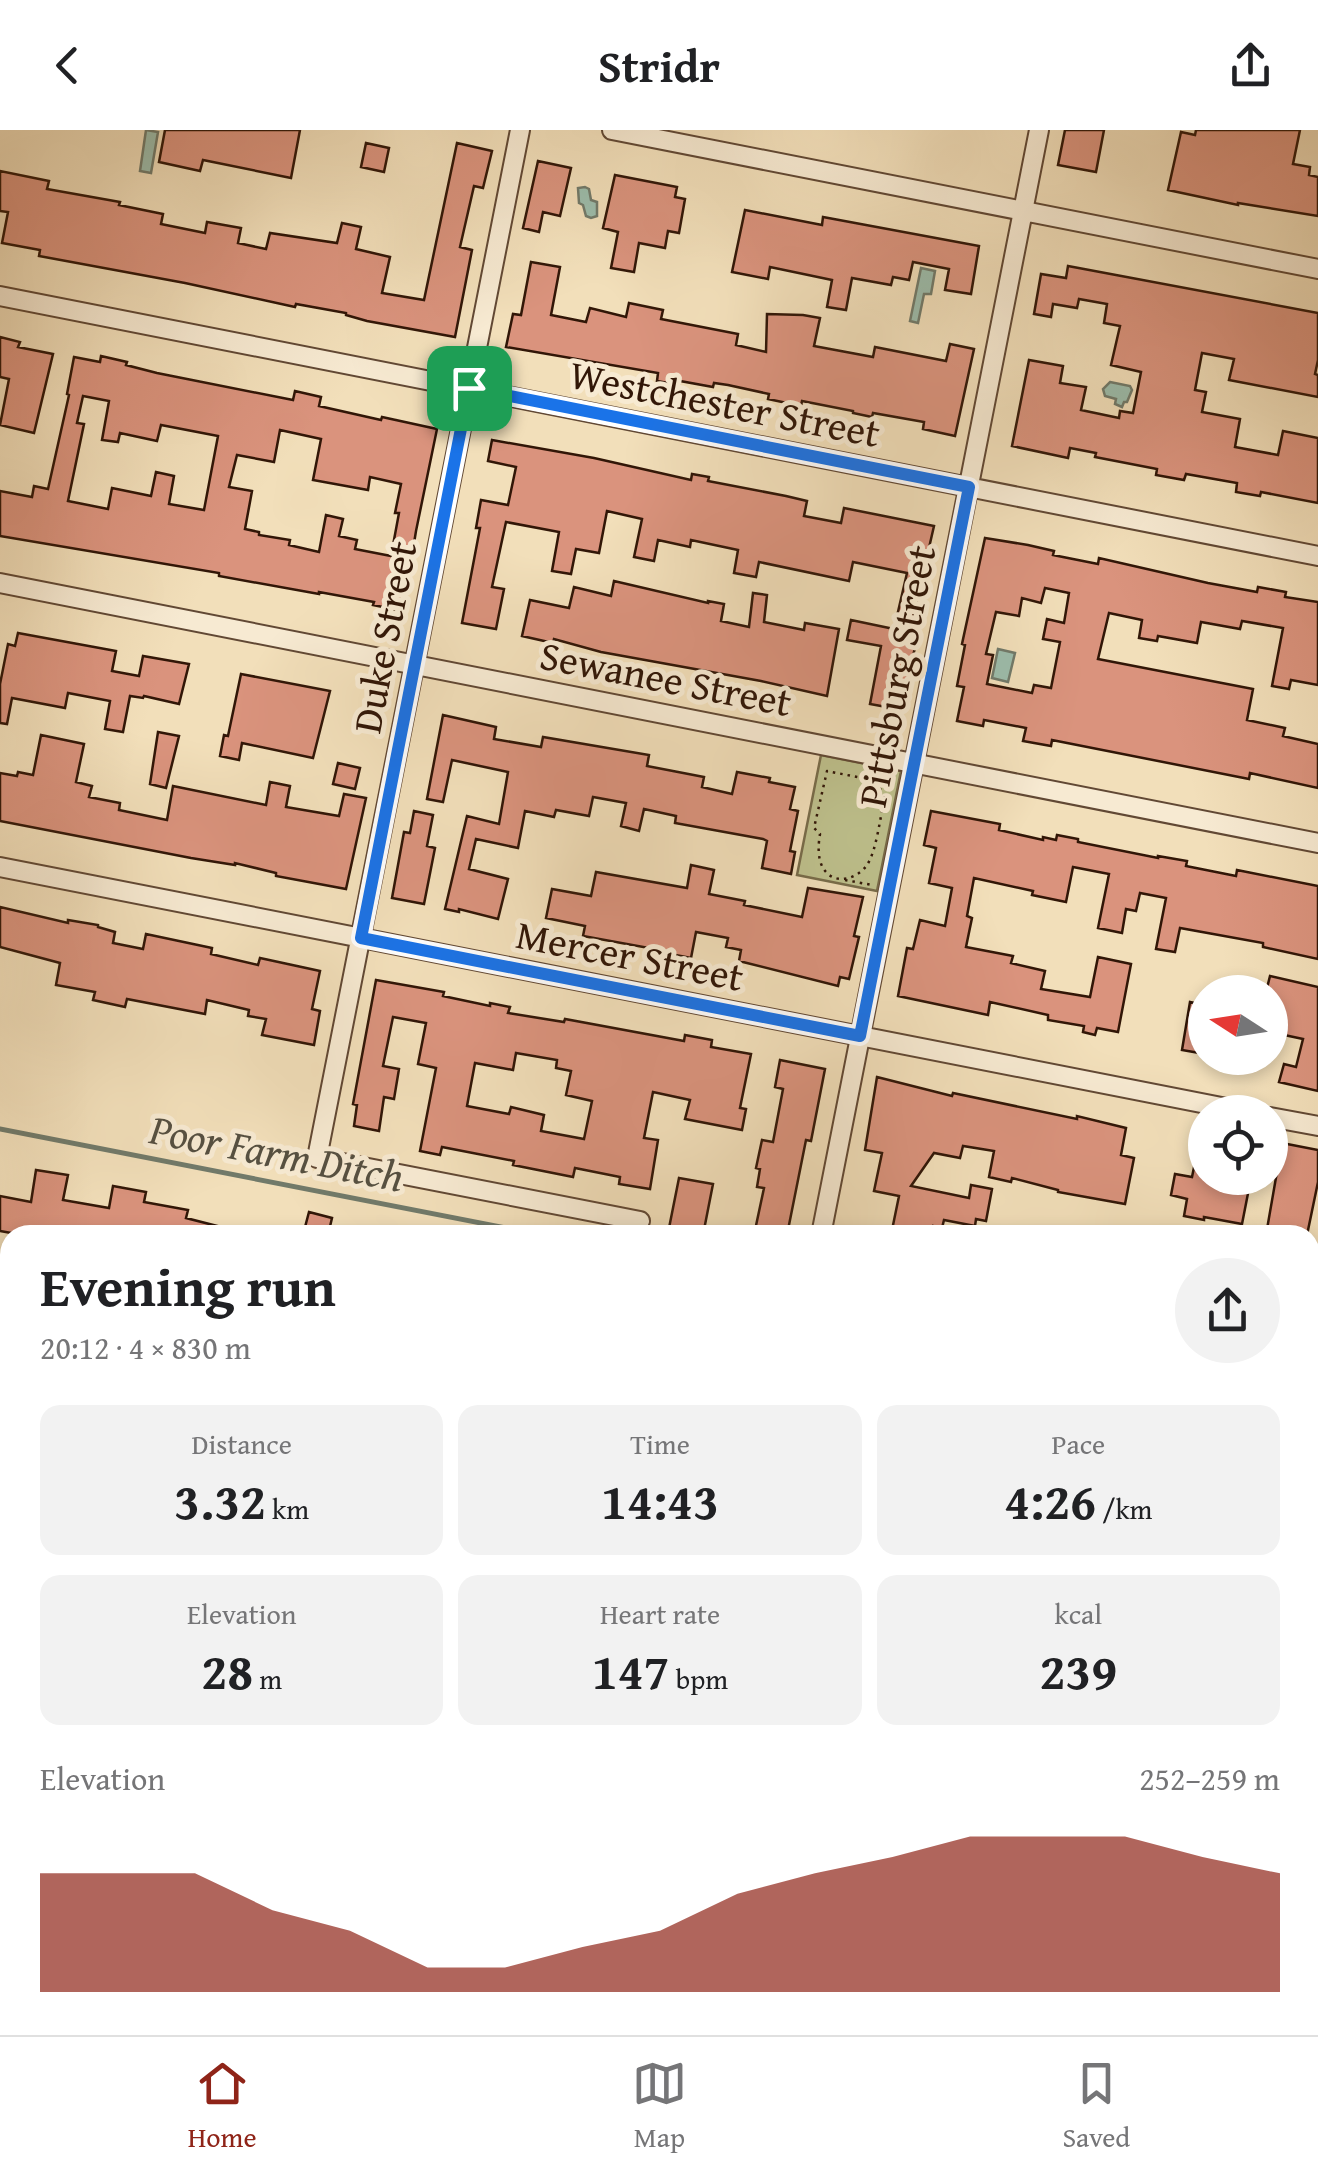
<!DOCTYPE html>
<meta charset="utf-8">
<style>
:root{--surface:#fff;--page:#f2f2f2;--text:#202124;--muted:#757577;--line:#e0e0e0;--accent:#8f2418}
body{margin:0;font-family:"Gentium Book Plus",serif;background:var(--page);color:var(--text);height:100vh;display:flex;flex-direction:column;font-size:38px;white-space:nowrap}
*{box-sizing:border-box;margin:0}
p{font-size:32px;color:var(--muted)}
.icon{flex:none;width:55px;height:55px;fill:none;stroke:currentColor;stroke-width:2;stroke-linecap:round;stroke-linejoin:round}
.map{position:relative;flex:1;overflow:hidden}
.panel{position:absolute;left:0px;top:1095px;width:1320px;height:810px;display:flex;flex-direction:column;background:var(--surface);border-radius:30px 30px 0 0;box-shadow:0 5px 15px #0003}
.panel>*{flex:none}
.needle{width:65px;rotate:282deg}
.buttons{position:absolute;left:1188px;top:845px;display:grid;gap:20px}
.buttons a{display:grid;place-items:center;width:100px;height:100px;border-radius:50%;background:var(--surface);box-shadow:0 5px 15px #0003;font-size:50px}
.pin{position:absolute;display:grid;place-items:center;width:85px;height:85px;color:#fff;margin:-42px;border-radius:20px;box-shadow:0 5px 15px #0006}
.round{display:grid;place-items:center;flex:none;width:105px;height:105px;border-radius:52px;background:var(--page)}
.summary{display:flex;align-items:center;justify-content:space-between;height:170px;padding:0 40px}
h1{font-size:55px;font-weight:600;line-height:75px}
.metrics{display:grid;grid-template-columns:repeat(3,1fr);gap:15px;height:170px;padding:10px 40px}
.metrics div{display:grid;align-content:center;border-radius:20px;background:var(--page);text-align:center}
.metrics b{font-size:50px;font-weight:600}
.metrics small{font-size:28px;font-weight:400}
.metrics p{font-size:28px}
.chart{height:280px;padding:20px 40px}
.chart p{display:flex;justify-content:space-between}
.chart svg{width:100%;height:180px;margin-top:10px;fill:var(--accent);opacity:.7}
header{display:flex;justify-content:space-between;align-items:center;height:130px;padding:0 40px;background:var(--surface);font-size:45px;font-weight:600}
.menu{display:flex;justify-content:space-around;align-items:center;height:140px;border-top:2px solid var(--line);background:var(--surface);font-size:28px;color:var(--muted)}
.menu a{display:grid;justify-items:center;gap:5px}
.menu .current{color:var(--accent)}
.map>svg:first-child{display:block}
</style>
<header><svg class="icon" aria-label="back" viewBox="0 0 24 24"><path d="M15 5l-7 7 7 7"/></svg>Stridr<svg class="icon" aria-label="share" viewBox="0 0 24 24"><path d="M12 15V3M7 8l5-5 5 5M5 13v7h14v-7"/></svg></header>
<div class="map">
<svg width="1318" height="1905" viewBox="0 0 1318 1905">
<rect width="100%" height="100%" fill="#f2dfba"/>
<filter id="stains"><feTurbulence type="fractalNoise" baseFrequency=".002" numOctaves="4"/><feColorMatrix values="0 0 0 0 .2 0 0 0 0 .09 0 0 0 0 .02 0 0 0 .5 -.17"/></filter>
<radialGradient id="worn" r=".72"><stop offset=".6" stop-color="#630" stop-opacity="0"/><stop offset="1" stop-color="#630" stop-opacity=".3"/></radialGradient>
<!-- green -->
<path fill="#bec18d" stroke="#786c4a" stroke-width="2.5" d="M821,625L901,641L877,761L797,745Z
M775,1895H860L829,1905Z"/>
<!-- water -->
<path fill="#9cbdac" stroke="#717a6a" stroke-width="2.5" d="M146,0L158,2L151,43L140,41Z
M585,57L589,59L591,70L597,72V86L591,88L586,86L583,75L579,73L578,58Z
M921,138L935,141L931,164H924L918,193L910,191Z
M1110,252L1130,256L1132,260L1127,272H1124L1122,277L1115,274L1116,269L1105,266L1103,259Z
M998,519L1015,523L1008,552L992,548Z"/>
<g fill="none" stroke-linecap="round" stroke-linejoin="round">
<!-- stream -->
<path stroke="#717a6a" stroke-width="5" d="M0,999L542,1105
M1310,1256L1318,1257"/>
</g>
<!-- building -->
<path fill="#da937d" stroke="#311607" stroke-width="2.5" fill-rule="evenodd" d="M165,0H300L291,48L203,30L200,41L159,32Z
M1065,0H1104L1096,42L1058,35Z
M1196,0H1300L1293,34L1310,37L1309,45L1318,47V86L1238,73V75L1168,60L1181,2L1195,5Z
M366,13L389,18L384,42L361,37Z
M457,13L492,21L483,58L474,56L460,117L472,120L455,207L367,191L346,185V183L296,174L295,177L185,153L39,126L40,120L2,113L8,82L0,81V41L49,51L47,59L120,72L119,75L163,84L161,94L205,103L207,92L241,98L238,113L266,119L270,103L337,113L342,93L361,97L356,119L390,127L382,163L424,170Z
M538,31L571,38L560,86L543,82L539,102L523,98Z
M615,45L677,57L675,67L685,69L679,103L668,101L665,118L639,113L634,142L611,138L618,102L603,98Z
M745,80L822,95L823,87L979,116L971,164L945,160L949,139L913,132L909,150L893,147L891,155L852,148L846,180L827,177L832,150L770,137L768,149L732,142Z
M531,132L560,137L551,185L586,192L590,178L626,187L629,173L663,180L661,189L738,204L736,215L766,222L767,184L803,185L820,188L814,216L873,227L875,217L946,231L950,214L974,219L955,306L923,299L924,292L873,283L872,287L853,283V281L802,271L801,276L768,269L769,264L728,255L714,253L713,257L680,251L679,255L657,251L658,243L506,217L513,184L521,185Z
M1068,136L1318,183V230L1315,244L1318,245V267L1229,250L1234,229L1202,223L1195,260L1206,262L1202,282L1240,289L1235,317L1278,325L1283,301L1318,308V373L1261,362L1260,366L1236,362L1237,353L1186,344L1184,350L1156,345L1157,339L1095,327L1096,323L1070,318L1068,328L1012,316L1029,230L1063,236L1060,253L1086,257L1081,280L1119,288L1120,281L1133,283L1141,242L1111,235L1120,196L1104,193L1107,174L1079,169L1077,178L1053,174L1051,187L1034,184L1041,144L1066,148Z
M0,207L20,212L18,217L53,224L34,303L0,295L9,249L0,247Z
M101,226L127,232L126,235L157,243L293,270L295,261L321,267L319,276L381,290L382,287L437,299L416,401L403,481L373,475L374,472L319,462V464L219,446V443L0,406V361L32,367L34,356L48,359L69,265L67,264L74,227L100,232ZM83,266L109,271L102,310L118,312L120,303L157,311L161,295L218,306L204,380L169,374L174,346L156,342L151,366L112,358L108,379L68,371L84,294L77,293ZM280,300L321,309L313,350L368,360L370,347L401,354L395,383H399L391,426L355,419L357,410L339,406L343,389L326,385L319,422L289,415L290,410L259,405V402L245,399L252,361L229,357L237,325L274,332Z
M492,310L594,328L691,350L692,344L709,347L708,351L786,366L807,371L804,386L841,393L844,378L934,396L909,505L917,506L903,580L870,574L881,516L847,510L851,490L894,499L907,443L853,432L849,451L759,432L756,447L734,443L738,420L691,410L690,417L658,410L654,431L634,427L642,389L607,381L599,423L576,419L571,444L552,441L559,402L506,392L492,457L504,459L496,499L462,493L480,398H476L481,370L508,375L516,337L488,331Z
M985,408L1028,415L1054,421L1053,425L1098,434L1099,428L1208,453L1257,462L1258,457L1286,462L1285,467L1318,472V555L1291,550L1289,559L1272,556L1283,498L1242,491L1240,499L1201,492L1197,513L1158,506L1157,511L1139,508L1142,490L1109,483L1098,529L1253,559L1247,590L1285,598L1283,606L1318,614V658L1250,643L1249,649L1052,610L1051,616L1023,611L1026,598L984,590L983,596L957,591L964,557L957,556L965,515L962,514ZM1045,458L1069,463L1064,493L1047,489L1043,509L1060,512L1051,558L1034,555L1032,563L987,554L993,525L986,524L996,482L1019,486L1022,468L1041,473Z
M614,451L708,473V471L724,474L721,491L749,497L753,463L767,465L764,492L804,500L805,493L839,499L827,566L761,551L601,522L554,509L553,513L522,506L530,470L569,478L574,457L611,466Z
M18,503L116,521L112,541L139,546L143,526L189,534L179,574L144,566L143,568L130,566L123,602L105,599L110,571L68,563L65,578L12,568L7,594L0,593V554L8,514L15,516Z
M241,544L330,561L313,628L242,613L239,630L220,626L224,605L228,606Z
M443,585L496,597L494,609L541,617L543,607L649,625L647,636L704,647L702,657L732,664L737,642L770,648L769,652L795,657L790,679L798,681L790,721L795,722L791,744L762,738L767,711L763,709L675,693L676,686L644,679L639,701L621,696L626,673L593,667L589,686L556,680L554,687L525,681L518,718L476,709L469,739L508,749L498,789L459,779V782L445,779L467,686L499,694L508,642L452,630L443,672L427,669Z
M158,602L179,606L166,658L150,654Z
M41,605L84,614L76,652L92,656L89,667L120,673L119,680L167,690L173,656L266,675L270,652L290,656L286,677L339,686L344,664L366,668L346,759L276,746V743L235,733V735L191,728L0,691V643L17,646L18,642L33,645Z
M338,633L360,638L355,659L333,654Z
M414,681L433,685L427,716L435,718L424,774L392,768L404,702L410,703Z
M931,681L1000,694L999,700L1043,710V707L1056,710L1057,705L1078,709V712L1158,728V726L1187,731L1186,736L1236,746L1237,740L1318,756V829L1263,817V813L1180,798L1175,822L1156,819L1166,768L1140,763L1136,781L1126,779L1122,803L1098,798L1109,744L1073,737L1066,772L1032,765L1033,761L974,748L967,786L972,788L966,817L1013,826L1011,833L1045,841L1041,859L1090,867L1098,827L1131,834L1118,902L1097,898L1095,905L1083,902L1084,896L1048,890V885L990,872L988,885L898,866L907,818L913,819L920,790L945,796L952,758L929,753L936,718L924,715Z
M691,735L714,740L709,764L745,771L744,775L802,787L808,758L863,767L854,806L859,807L849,849L840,847L838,856L739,831L741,820L726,817L728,808L696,802L691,828L660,822V820L583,806L585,796L546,788L552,759L591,766L596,742L687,758Z
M0,777L68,793V790L98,795V797L115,802L113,813L143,819L146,804L212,818L211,824L258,835L260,828L320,841L312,879L320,881L314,915L262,905L266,889L248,886L249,880L207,870L205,884L127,869L125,877L93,870L95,862L56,855L60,833L0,817Z
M1270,846L1318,857V961L1279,952L1284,934L1296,937L1303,909L1270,902V862H1266Z
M376,850L444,862L443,866L490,876V873L510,877L508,883L564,892L565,889L684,911L685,905L712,910L711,917L751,924L740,978L746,979L742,1000L685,989L690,970L653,962L644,1008L658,1010L650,1059L619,1054L620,1047L575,1038L573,1047L513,1035L514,1031L442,1017L440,1025L420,1021L436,938L418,934L426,893L393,887L383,936L399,939L394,969L384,967L379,1001L354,996L357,975L353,974ZM516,923L557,930L556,938L571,941L566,965L592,971L584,1009L541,1001L544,985L511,977L509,984L467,976L475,933L513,940Z
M1190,872L1205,875V924L1182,920Z
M780,930L825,939L811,1011L806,1010L787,1105H754L764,1058L757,1057L760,1039L756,1038L762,1010L773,1012L783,959L775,957Z
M877,947L952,966L953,963L1077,989V986L1126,998L1121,1025L1134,1028L1125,1074L1058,1062V1060L1012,1048L1011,1052L989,1047L994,1021L963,1016L960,1028L934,1023L911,1056L969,1068L971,1055L992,1059L986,1091L976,1089L975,1096L944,1090L942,1098L933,1096L931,1105H891L899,1066L874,1061L882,1023L865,1020Z
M1199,1013H1205V1048H1251L1242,1094L1204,1087V1090L1184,1086L1187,1069L1171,1065L1175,1044L1192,1047Z
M1282,1013L1318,1020V1052L1307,1105H1266Z
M36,1040L68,1045L63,1070L109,1078L113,1056L146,1062L144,1072L188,1080L186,1088L233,1100V1105H46L18,1100L17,1104L0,1101V1066L31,1072Z
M679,1048L713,1054L703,1105L668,1103Z
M309,1082L332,1088L328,1105L304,1101Z"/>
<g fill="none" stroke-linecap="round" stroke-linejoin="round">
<defs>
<path id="minor" d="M520,0L317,1028L640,1091
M612,0L1318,139
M0,166L1318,426
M0,453L1318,713
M0,737L1247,982
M1270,987L1318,996
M821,1105L1039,0
M0,1148L10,1150
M1310,1410L1318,1412
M732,1895L784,1905
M38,1905L40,1895
M309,1905L311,1895
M589,1905L591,1895
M876,1905L878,1895
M1164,1905L1166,1895"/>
</defs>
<!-- minor casing -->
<use href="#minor" stroke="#614834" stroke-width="22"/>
<!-- path -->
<path stroke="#311607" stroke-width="2.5" stroke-dasharray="2.5 5" stroke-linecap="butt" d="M879,660L885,667C880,686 877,720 867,735C858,748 837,755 826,742C817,732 818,716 820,704L814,698L827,641L872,650L879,660L893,649
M845,750L872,755"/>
<!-- minor -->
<use href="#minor" stroke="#f7ead2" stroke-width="18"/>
</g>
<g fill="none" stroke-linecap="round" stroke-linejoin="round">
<defs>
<path id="route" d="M469,258L969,357L860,906L361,808Z"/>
</defs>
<!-- route casing -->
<use href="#route" stroke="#fff" stroke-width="20"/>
<!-- route -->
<use href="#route" stroke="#1a73e8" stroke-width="12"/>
</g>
<g text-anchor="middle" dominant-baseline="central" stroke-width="10" stroke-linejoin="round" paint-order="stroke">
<!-- street labels -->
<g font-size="40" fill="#311607" stroke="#f7ead2">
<text transform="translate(725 273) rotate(11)">Westchester Street</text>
<text transform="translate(384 507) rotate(-79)">Duke Street</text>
<text transform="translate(896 546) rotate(-79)">Pittsburg Street</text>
<text transform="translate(666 548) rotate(11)">Sewanee Street</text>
<text transform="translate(630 825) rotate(11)">Mercer Street</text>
</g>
<!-- water labels -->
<g font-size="42" font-style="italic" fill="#565041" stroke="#f7ead2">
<text transform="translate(277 1022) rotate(11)">Poor Farm Ditch</text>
</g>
</g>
<rect width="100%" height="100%" filter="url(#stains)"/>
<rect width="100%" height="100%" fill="url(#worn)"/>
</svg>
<div class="buttons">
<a><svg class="needle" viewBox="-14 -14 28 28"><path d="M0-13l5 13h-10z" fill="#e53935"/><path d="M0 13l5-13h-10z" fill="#757577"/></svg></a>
<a><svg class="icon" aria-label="locate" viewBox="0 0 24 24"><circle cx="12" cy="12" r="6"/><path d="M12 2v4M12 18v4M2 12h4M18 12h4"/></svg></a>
</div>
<div class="pin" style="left:469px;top:258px;background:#1e9e55"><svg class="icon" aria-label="arrive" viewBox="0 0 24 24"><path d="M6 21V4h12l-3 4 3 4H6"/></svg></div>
<section class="panel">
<div class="summary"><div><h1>Evening run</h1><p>20:12 · 4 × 830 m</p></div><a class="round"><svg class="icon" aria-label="share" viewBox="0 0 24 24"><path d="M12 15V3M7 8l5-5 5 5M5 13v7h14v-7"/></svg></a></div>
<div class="metrics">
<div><p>Distance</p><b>3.32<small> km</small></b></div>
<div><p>Time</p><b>14:43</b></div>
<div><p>Pace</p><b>4:26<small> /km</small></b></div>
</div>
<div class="metrics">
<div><p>Elevation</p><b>28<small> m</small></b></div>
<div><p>Heart rate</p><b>147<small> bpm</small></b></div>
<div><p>kcal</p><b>239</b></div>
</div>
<div class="chart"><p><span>Elevation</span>252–259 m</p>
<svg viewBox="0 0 160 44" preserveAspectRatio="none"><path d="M0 44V15L10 15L20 15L30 24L40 29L50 38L60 38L70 33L80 29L90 20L100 15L110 11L120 6L130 6L140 6L150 11L160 15V44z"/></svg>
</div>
</section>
</div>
<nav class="menu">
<a class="current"><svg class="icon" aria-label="home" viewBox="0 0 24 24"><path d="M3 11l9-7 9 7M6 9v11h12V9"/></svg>Home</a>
<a><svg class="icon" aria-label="map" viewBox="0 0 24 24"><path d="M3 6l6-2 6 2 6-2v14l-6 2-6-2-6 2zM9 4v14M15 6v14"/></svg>Map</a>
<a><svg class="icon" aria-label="saved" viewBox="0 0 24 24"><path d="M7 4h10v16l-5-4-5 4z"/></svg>Saved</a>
</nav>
